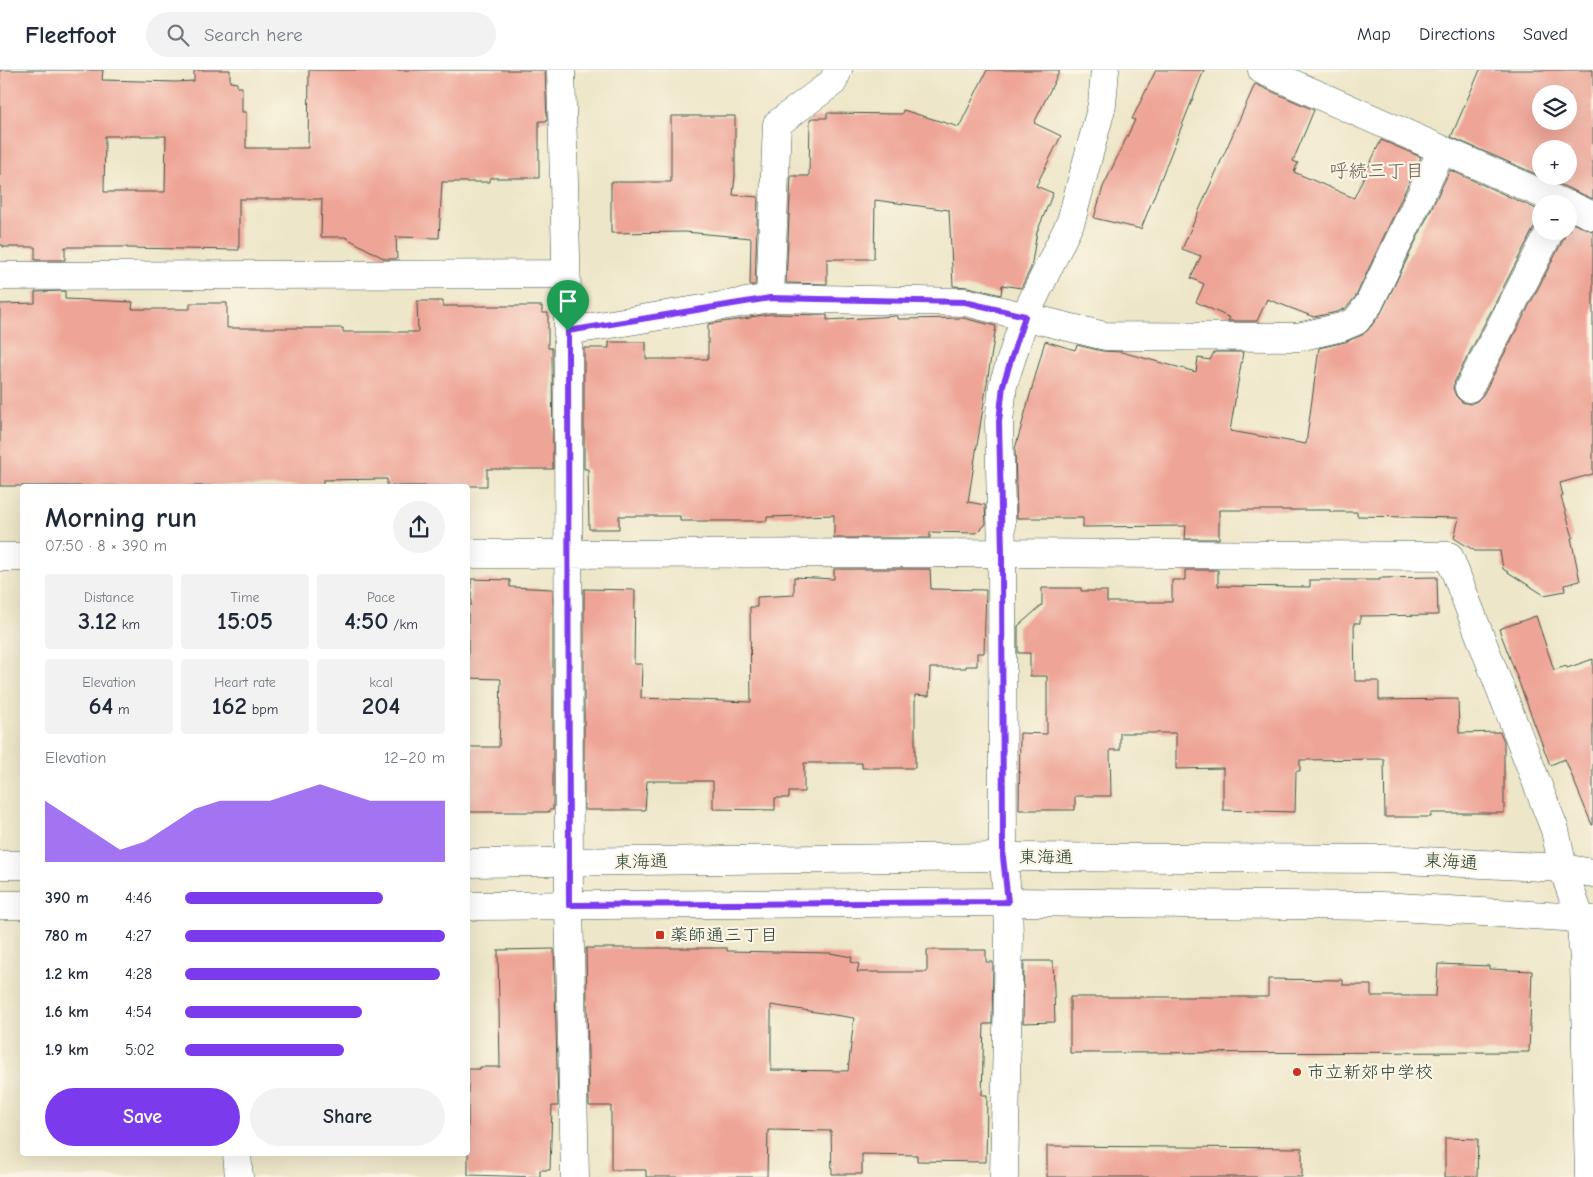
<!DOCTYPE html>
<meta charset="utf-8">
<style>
:root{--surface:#fff;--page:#f2f2f3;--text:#1f2937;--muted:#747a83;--line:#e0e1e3;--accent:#7c3aed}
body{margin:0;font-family:"Comic Neue","Klee One",sans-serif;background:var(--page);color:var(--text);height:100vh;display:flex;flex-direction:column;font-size:19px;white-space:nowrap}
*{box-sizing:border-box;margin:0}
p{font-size:16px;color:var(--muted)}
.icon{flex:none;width:28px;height:28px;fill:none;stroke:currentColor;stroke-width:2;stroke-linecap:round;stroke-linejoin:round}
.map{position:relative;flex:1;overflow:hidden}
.side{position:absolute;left:20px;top:414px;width:450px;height:672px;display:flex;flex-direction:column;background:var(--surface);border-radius:5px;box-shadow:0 5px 20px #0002}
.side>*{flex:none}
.fabs{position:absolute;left:1532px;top:15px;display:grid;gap:10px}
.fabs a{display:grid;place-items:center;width:45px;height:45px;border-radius:50%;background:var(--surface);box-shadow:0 5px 20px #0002;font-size:25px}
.pin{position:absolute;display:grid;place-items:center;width:42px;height:42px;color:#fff;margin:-51px -21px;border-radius:50% 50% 50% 0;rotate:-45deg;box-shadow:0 0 5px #0007}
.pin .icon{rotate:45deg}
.round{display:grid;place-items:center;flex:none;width:52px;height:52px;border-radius:26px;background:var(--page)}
.overview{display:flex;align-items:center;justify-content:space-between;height:85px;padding:0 25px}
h1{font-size:28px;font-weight:800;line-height:38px}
.stats{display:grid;grid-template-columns:repeat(3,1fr);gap:8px;height:85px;padding:5px 25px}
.stats div{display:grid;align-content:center;border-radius:5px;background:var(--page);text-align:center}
.stats b{font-size:25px;font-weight:800}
.stats small{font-size:14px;font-weight:400}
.stats p{font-size:14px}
.chart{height:140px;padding:10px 25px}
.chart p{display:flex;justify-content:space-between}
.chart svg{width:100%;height:90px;margin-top:5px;fill:var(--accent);opacity:.7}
.button{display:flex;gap:10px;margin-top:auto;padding:10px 25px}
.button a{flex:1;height:58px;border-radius:30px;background:var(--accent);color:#fff;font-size:20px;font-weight:800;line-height:58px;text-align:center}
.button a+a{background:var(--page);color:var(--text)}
ul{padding:0 25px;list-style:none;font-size:16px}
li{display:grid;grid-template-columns:80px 60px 1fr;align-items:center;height:38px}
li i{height:12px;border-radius:6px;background:var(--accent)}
header{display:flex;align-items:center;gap:30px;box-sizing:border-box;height:70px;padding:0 25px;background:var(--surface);border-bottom:1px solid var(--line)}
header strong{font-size:24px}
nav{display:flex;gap:28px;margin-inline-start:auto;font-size:18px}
.search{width:350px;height:45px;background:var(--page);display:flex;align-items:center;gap:12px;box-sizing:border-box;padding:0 18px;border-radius:28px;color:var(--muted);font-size:19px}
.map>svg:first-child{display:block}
</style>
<header>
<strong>Fleetfoot</strong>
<div class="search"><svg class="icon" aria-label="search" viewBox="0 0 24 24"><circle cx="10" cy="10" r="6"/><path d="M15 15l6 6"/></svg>Search here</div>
<nav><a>Map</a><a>Directions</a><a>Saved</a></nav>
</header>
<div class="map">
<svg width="1593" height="1107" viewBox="0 0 1593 1107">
<rect width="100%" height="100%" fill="#fcf5e5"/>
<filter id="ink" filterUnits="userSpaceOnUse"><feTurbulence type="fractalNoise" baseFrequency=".02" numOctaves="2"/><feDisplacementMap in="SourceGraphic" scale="10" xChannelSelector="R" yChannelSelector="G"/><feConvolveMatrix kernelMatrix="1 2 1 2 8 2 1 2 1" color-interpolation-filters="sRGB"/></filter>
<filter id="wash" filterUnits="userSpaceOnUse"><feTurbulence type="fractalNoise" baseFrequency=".0096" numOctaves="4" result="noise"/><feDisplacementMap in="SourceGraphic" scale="20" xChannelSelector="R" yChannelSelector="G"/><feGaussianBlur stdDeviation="1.12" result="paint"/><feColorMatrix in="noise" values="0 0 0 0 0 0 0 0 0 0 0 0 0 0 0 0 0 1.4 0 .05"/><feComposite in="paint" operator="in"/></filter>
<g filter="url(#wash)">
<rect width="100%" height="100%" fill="#ede6c8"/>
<g id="blocks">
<!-- building -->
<path fill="#eea597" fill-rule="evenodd" d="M0,0H103L102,10L176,12L194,11V0H230V12L237,13V17H242V42H246V78H308L309,0H545L547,51H539V108H490V112H442L439,168L396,167L397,189H385L345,167H321L322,129H239V180L127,178V177H65V190H35V177H3V175H0ZM105,66H166L165,122H104Z
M987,0H1060L1034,53L1061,66L1036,116L1053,123L1037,162L1031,198L1021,218L1002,215L1001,225L968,217L953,216L949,140L875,130L874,189H827V214L786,213L791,106H809L810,49L812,48H827V43L902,44L903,40L959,57Z
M1156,0H1204L1141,159L1094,148L1103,117L1135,50L1132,49Z
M1480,0H1593V129L1451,67ZM1541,24H1569V51H1541ZM1541,79H1569V106H1541Z
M1255,14L1314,40L1293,91L1298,93L1294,102L1354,128L1381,70L1421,87L1356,226L1346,238L1337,242L1314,247L1267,229L1257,251H1228L1230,248L1196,232L1204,214L1191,208L1201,186L1182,179Z
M671,46H735V106L733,125L758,127L755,215H750L751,168L685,162L611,163V112H671Z
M1450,100L1541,141V148L1536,154L1455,311L1453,318L1456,326L1462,332L1470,334L1477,331L1483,325L1564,168L1565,161H1569V152L1593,161V404L1560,413L1563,426L1561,427L1573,467L1571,468L1580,511L1564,515L1565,521L1544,525L1503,499L1500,481H1475L1454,468L1459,448L1357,446V442H1330V440H1219V469H1185L1186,456L1083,457V448H1017L1015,379L1045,271L1075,280L1077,275L1102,281L1121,282L1196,302L1198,288L1210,290L1214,282H1243L1230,361L1306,374L1319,278L1345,272L1362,265L1368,260L1381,243Z
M65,221V229L133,232L132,239H190V233H227V258H343V262H418L417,231H443V236H542V243H548V278H552L553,399H487V416H387V409L323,410V416H0V234L35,233V222Z
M771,244L827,245V250L896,246H898V249L963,248L996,256L968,432L985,435L986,454L977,463L930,462V468H834V445L767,447V451H680V446H619V459H589L588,399H584V278H609V272H646V289H708V254L750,248V247Z
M834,499H930L931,519L986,520L984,583H977V596H966V598H930L929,626L915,625V698H862V693H804V722H789V728H775V740L713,739V711H647L645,740H584V519L635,520L634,594H642L641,628L751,632L750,537H757V527L794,525V507L834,509Z
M1185,500H1218V516L1310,517V510H1380V508L1437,507L1438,545L1360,546V553H1354L1355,611H1379V630L1458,629L1459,663L1500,662L1504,671V743H1431V747H1385L1384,689L1300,690V701H1296L1295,742L1223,740V698L1176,699V663H1120V680H1110L1111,726H1075V740H1019L1020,663L1047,664V606H1030V583H1018V556L1042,535V518H1081V521H1107V532H1172V510H1185Z
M471,509L510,510V517L553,519V740H549V742H468V677H499L501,609L468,608V535H471Z
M1536,546L1554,600L1566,596L1567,598L1593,589V755H1592L1565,689L1550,695L1499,559Z
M586,878H727V881L830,883L852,887L851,892L859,894L857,902H927V880H986V892H993L992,954H984L982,1025H987L986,1092L917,1091V1085L862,1084V1104H832L831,1061L768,1060L767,1107H646V1100H611V1036H589ZM771,935L854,948L848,1001L771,1000Z
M554,879L558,1036H552L550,1100H540V1107L468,1105V999H480V997H500L498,880Z
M1024,891H1053L1055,952L1023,953Z
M1438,894L1489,896V899L1532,901L1529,982L1070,983V927H1268V909L1343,910V915H1371V926H1436Z
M1445,1068L1478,1069L1477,1107H1445Z
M1047,1076L1302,1078V1107H1047Z"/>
</g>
</g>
<g filter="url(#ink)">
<use href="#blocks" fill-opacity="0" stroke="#3e564a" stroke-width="1"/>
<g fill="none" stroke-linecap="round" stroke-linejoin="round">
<defs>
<path id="minor" d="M561,0L568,261L569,835L575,1107
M1262,0L1565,134
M1569,135L1593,146
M0,206L566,204
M770,228L777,54L833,12L838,0
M568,261L770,228L965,232L1105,266L1298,267L1342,257L1356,251L1369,234L1442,80
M1469,318L1550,161
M468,484L1002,483L1449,486L1555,760L1563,798L1580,848L1584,889L1589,1107
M0,487H22
M237,1084L239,1107
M1004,1107L1009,868L1008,832L1003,787L1002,483L999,352L1003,315L1025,246L1071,151L1102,35L1105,0"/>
<path id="major" d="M468,793L1003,787L1384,789L1563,798L1593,803
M0,795H22
M0,835H22
M468,836L1008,832L1382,836L1580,848L1593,850"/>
</defs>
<!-- minor casing -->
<use href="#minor" stroke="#3e564a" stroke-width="29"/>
<!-- major casing -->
<use href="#major" stroke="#3e564a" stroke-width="29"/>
<!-- minor -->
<use href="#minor" stroke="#fff" stroke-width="28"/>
<!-- major -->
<use href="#major" stroke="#fff" stroke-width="28"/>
</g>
</g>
<g fill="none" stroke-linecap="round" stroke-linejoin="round" filter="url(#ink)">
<defs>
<path id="route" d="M770,228L965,232L1025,246L1003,315L999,352L1002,483L1003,787L1008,832L569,835L568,261Z"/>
</defs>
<!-- route casing -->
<use href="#route" stroke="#fff" stroke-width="10"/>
<!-- route -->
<use href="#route" stroke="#7c3aed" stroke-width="6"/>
</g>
<!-- markers -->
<g fill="#c8321e" stroke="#fcf5e5" stroke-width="2">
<rect x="655" y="860" width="10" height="10" rx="2.5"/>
<circle cx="1297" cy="1002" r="5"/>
</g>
<g text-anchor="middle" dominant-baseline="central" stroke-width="4.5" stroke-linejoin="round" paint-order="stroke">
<!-- street labels -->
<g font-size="18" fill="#1f3d34" stroke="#fcf5e5">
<text x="1046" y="787">東海通</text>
<text transform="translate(641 792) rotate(-1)">東海通</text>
<text transform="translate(1451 792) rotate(3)">東海通</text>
</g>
<!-- poi labels -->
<g font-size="18" fill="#1f3d34" stroke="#fcf5e5" text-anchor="start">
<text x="670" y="865">薬師通三丁目</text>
<text x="1307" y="1002">市立新郊中学校</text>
</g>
<!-- neighbourhood labels -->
<g font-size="19" fill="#676157" stroke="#fcf5e5">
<text x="1377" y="101">呼続三丁目</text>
</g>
</g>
</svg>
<div class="fabs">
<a><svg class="icon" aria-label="layers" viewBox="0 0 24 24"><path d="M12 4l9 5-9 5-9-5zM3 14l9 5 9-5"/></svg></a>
<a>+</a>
<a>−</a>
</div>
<div class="pin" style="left:568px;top:261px;background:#1e9e55"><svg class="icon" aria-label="arrive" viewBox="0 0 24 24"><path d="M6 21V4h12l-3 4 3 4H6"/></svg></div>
<section class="side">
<div class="overview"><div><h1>Morning run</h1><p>07:50 · 8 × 390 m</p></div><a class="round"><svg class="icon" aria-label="share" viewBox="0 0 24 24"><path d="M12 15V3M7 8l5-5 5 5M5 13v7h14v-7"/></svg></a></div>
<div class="stats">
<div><p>Distance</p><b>3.12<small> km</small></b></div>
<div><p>Time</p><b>15:05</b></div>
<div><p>Pace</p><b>4:50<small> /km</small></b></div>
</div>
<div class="stats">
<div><p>Elevation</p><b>64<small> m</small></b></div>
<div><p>Heart rate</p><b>162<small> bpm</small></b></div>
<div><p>kcal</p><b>204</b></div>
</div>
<div class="chart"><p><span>Elevation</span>12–20 m</p>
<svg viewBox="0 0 160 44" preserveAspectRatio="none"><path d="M0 44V14L10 22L20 30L30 38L40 34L50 26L60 18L70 14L80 14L90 14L100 10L110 6L120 10L130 14L140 14L150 14L160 14V44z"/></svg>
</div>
<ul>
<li><b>390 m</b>4:46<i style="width:76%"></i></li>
<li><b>780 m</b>4:27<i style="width:100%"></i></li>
<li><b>1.2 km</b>4:28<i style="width:98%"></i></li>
<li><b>1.6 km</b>4:54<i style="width:68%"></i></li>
<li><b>1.9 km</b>5:02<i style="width:61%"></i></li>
</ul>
<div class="button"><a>Save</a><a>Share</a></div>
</section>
</div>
